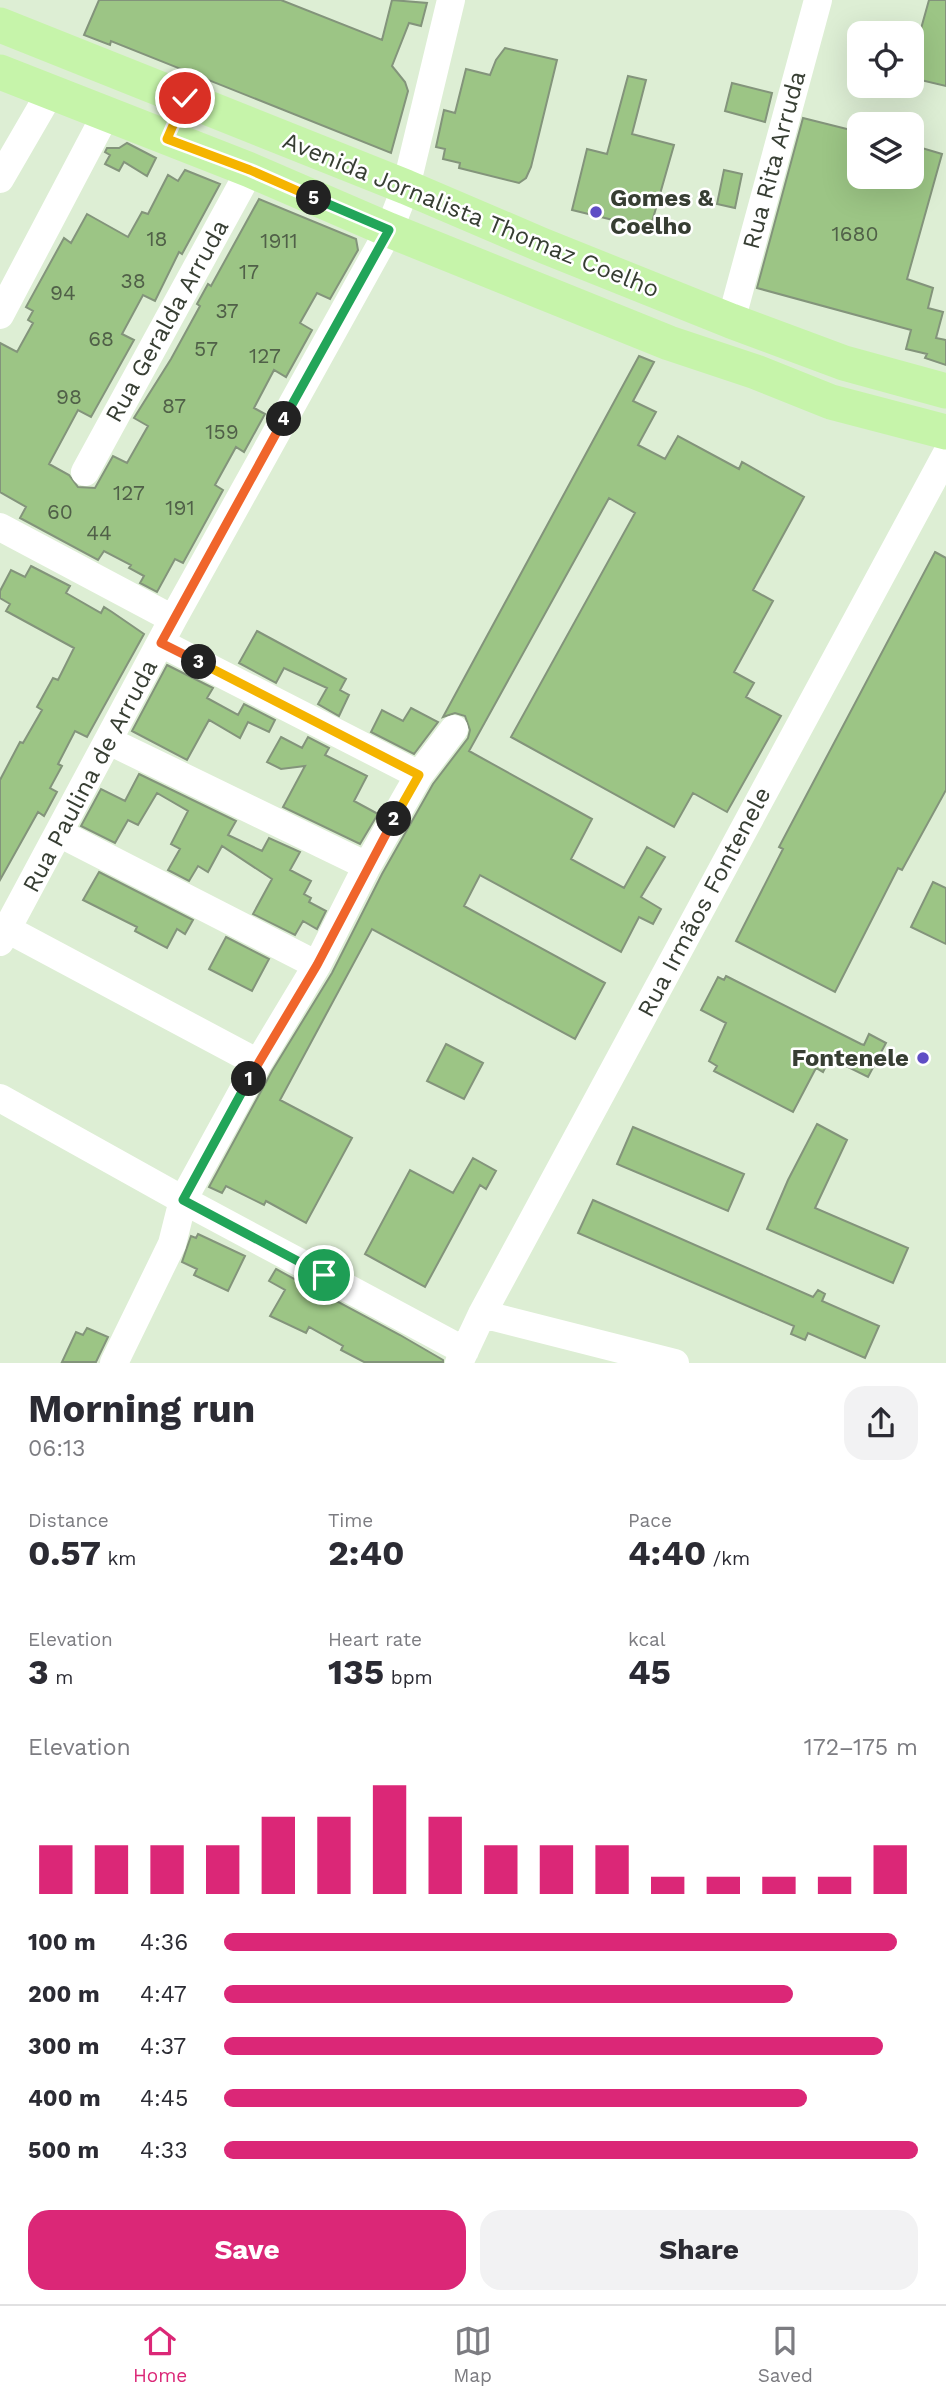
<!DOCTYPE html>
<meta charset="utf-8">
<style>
:root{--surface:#fff;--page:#f2f2f3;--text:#2b2b33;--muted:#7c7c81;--line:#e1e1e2;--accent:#db2777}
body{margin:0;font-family:"Work Sans",sans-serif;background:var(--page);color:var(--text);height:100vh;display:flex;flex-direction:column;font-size:26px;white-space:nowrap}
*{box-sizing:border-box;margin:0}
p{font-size:23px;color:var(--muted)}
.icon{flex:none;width:38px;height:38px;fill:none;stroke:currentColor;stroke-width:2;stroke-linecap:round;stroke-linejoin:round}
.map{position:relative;height:1363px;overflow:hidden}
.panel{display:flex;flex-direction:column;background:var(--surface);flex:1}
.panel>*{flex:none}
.buttons{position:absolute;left:847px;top:21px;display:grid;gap:14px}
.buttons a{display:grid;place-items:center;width:77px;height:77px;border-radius:14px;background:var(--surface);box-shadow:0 7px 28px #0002;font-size:35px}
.pin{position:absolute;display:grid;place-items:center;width:60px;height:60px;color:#fff;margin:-30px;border:4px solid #fff;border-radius:50%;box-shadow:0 2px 7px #0007}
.km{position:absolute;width:35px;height:35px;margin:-18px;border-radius:50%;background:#222;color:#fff;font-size:19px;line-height:35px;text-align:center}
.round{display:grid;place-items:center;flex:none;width:74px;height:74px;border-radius:21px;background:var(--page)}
.headline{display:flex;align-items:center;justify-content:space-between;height:119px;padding:0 28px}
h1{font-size:38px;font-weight:700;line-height:52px}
.figures{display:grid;grid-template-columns:repeat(3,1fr);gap:10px;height:119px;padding:7px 28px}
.figures div{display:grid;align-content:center}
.figures b{font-size:35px;font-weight:700}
.figures small{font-size:19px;font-weight:400}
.figures p{font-size:19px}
.chart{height:196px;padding:14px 28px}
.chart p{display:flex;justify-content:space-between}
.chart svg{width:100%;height:126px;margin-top:7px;stroke:var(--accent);stroke-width:6}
.primary-button{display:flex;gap:14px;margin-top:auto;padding:14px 28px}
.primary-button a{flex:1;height:80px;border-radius:21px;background:var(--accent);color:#fff;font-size:28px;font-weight:700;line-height:80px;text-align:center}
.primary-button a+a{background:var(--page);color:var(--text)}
ul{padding:0 28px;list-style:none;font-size:23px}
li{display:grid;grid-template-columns:112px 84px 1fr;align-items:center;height:52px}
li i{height:18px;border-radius:9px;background:var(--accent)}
.tab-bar{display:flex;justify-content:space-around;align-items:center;height:98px;border-top:2px solid var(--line);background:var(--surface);font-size:19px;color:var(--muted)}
.tab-bar a{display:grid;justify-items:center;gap:4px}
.tab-bar .active{color:var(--accent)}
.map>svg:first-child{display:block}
</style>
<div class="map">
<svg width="946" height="1363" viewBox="0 0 946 1363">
<rect width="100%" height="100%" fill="#ddeed4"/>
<!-- building -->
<path fill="#9cc585" stroke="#83947b" stroke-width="2" d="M99,0H281L382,40L392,0L427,3L421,26L409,23L392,66L405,82L408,91L391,153L111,41L110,45L84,35Z
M929,0H946V86L912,78V53L915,42L917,43Z
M505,48L557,60L531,167L526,178L519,183L459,168L460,163L443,159L445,149L436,147L444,110L455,113L466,69L490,75L496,60Z
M628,76L646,80L632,134L674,145L650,229L572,210L587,149L607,154Z
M732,83L772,93L765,122L725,111Z
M803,118L859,132V152L853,177H912V145L942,154L907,279L933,288L928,308L943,312L936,338L946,340V365L925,358L927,354L906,349L911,330L757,288Z
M127,143L156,158L147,176L124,162L119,171L105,164L110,155L105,152L107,148H119Z
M185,170L220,184L182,254L179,252L155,301L143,295L122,334L134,340L91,417L78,410L49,464L69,475L78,487L95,488L113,456L127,463L148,426L134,418L171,359L200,306L197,304L208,284L211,286L259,199L356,239L358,250L330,299L317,293L300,323L312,330L286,377L274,370L254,408L265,414L244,452L236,447L215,485L223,490L183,563L175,559L157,592L140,583L144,576L129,568L131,565L104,551L98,560L20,518L26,507L0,492V343L17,352L33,323L28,320L33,311L26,307L64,238L71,243L87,214L128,237L142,212L148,214L168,175L178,181Z
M724,170L742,174L735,208L717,204Z
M639,356L654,362L633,401L656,412L638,445L665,459L678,436L739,469L742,462L804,497L753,590L773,601L734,672L754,683L746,697L781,716L727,812L693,793L674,827L511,737L635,513L609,498L469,751L592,819L571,859L624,888L647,847L665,857L641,897L661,909L653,924L639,917L621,952L480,875L464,906L605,983L575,1039L372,929L280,1100L352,1138L306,1223L266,1201L264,1205L226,1186L222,1193L209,1187L272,1071L332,973L382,874L433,784L468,738L470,730L465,716L455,713L443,717Z
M935,552L946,558V790L902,870L898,868L835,992L736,941L783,849L779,847Z
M31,566L70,586L66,593L101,613L104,607L112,612L144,634L87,737L75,731L58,764L62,766L50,788L57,792L44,816L38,812L0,880V780L20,742L23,743L42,710L37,707L53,678L58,680L74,648L6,611L10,604L0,598V591L11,570L25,577Z
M257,631L346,679L340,690L349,695L339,716L318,704L327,688L284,668L276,683L239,663Z
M167,665L213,688L207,698L238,715L244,704L275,720L269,732L248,722L240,738L209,720L187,760L132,731Z
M411,708L438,722L414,754L371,732L382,710L403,721Z
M281,737L302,748L308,737L329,748L325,755L367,776L354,801L378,814L360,844L283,807L305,766L281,769L267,762Z
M139,774L236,821L228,835L262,851L269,838L300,852L290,870L311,881L304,894L311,898L309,902L326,911L317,929L303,921L295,935L253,914L272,879L222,846L208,872L198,866L189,881L168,870L180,849L171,844L188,811L157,793L138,825L128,820L115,843L81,826L101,789L125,801Z
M99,872L193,920L185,934L177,929L167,948L135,931L137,927L83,900Z
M933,882L946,888V944L911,927Z
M226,937L269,959L252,991L209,969Z
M726,976L861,1044L864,1045L869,1034L886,1043L868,1077L830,1058L823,1072L816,1068L793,1112L714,1071L717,1066L709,1061L726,1023L701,1010L718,977L724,980Z
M446,1044L483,1063L464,1099L427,1081Z
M817,1124L847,1140L815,1208L908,1248L893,1283L767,1229L788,1180Z
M633,1127L744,1174L728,1211L617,1164Z
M473,1158L496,1171L486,1189L480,1185L425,1287L365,1254L410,1170L453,1193Z
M593,1200L813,1297L818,1290L825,1294L822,1301L879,1326L865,1358L808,1333L805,1340L791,1334L794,1326L578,1233Z
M198,1234L245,1256L228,1291L194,1275L197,1269L182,1262L191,1236L196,1238Z
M276,1269L300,1282L298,1285L329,1301L331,1298L400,1335L443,1360V1362H364L341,1350L343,1346L309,1327L306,1333L270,1316L285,1290L269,1281Z
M87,1328L108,1337L96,1362H62L76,1332L83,1335Z"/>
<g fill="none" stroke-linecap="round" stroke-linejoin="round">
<!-- minor -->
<path stroke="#fff" stroke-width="28" d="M0,179L51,91
M0,315L107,112
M731,321L818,0
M85,472L250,170
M0,527L173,619
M161,643L419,775
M109,741L367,866
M59,833L317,965
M7,929L258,1063
M0,942L173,619L389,230L406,187L451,0
M0,1098L183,1200L465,1351
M482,1314L675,1363
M114,1363L172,1244L183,1200L258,1063L317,965L367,866L419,775L454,729
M459,1363L482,1314L946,455"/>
<!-- major -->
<path stroke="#c6f4aa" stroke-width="35" d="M0,25L406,187L544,246L731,321L844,363L946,391
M0,72L250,170L389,230L669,343L756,372L831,402L946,432"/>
</g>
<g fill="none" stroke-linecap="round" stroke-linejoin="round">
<defs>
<path id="split-1" d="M249,1079L183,1200L324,1275"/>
<path id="split-2" d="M249,1079L317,965L394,819"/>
<path id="split-3" d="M199,662L419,775L394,819"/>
<path id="split-4" d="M199,662L161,643L284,419"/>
<path id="split-5" d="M284,419L389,230L314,198"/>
<path id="split-6" d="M185,98L167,139L250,170L314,198"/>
</defs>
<!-- split-1 casing -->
<use href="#split-1" stroke="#fff" stroke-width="14"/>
<!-- split-2 casing -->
<use href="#split-2" stroke="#fff" stroke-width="14"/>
<!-- split-3 casing -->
<use href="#split-3" stroke="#fff" stroke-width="14"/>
<!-- split-4 casing -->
<use href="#split-4" stroke="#fff" stroke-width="14"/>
<!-- split-5 casing -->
<use href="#split-5" stroke="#fff" stroke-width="14"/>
<!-- split-6 casing -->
<use href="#split-6" stroke="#fff" stroke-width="14"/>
<!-- split-1 -->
<use href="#split-1" stroke="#22a559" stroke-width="9"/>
<!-- split-2 -->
<use href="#split-2" stroke="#f0652b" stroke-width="9"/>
<!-- split-3 -->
<use href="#split-3" stroke="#f5b400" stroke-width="9"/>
<!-- split-4 -->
<use href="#split-4" stroke="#f0652b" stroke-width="9"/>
<!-- split-5 -->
<use href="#split-5" stroke="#22a559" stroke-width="9"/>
<!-- split-6 -->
<use href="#split-6" stroke="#f5b400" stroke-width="9"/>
</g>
<!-- markers -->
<g fill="#5f4dc5" stroke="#fff" stroke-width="2.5">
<circle cx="596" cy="212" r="7"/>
<circle cx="923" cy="1058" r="7"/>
</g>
<g text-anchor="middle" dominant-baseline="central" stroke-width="5" stroke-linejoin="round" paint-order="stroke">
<!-- number labels -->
<g font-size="21" fill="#506048">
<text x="855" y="233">1680</text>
<text x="157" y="238">18</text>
<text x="279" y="240">1911</text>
<text x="249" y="271">17</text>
<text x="133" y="280">38</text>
<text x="63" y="292">94</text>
<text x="227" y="310">37</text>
<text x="101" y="338">68</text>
<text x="206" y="348">57</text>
<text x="265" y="355">127</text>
<text x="69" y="396">98</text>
<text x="174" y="405">87</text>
<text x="222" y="431">159</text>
<text x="129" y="492">127</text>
<text x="180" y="507">191</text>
<text x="60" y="511">60</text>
<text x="99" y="532">44</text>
</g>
<!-- street labels -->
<g font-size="24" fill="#373e33" stroke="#fff">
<text transform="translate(774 160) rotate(-75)">Rua Rita Arruda</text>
<text transform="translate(471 215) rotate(22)">Avenida Jornalista Thomaz Coelho</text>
<text transform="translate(167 321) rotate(-61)">Rua Geralda Arruda</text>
<text transform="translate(90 776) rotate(-62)">Rua Paulina de Arruda</text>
<text transform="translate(704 902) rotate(-62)">Rua Irmãos Fontenele</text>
</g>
<!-- poi labels -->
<g font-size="24" font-weight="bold" fill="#373e33" stroke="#fff" text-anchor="start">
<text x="610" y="198">Gomes &amp;<tspan x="610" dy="28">Coelho</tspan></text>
<text x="909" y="1058" text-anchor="end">Fontenele</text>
</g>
</g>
</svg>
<div class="buttons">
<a><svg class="icon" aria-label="locate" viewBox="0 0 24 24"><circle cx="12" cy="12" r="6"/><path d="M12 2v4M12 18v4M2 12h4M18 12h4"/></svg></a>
<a><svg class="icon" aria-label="layers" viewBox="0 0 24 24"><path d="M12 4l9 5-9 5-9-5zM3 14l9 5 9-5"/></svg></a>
</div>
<div class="pin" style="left:324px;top:1275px;background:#1e9e55"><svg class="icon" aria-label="arrive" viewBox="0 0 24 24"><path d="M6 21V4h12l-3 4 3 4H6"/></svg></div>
<div class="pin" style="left:185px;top:98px;background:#d93025"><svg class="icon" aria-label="check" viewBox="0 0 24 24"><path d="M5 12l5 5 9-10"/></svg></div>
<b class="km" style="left:249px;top:1079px">1</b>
<b class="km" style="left:394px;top:819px">2</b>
<b class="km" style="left:199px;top:662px">3</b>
<b class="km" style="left:284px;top:419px">4</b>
<b class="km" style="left:314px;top:198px">5</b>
</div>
<section class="panel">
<div class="headline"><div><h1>Morning run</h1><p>06:13</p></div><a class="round"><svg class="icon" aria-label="share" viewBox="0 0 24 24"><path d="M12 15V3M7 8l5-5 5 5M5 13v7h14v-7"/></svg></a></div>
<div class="figures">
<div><p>Distance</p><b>0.57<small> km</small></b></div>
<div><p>Time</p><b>2:40</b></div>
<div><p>Pace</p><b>4:40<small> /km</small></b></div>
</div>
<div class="figures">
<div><p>Elevation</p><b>3<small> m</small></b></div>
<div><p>Heart rate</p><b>135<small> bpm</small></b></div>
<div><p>kcal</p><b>45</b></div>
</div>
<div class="chart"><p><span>Elevation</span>172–175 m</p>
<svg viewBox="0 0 160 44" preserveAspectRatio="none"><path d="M5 44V27M15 44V27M25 44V27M35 44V27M45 44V17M55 44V17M65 44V6M75 44V17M85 44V27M95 44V27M105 44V27M115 44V38M125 44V38M135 44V38M145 44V38M155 44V27"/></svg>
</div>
<ul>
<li><b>100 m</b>4:36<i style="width:97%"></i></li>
<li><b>200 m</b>4:47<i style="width:82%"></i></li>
<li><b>300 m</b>4:37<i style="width:95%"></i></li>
<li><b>400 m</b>4:45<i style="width:84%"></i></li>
<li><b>500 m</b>4:33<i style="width:100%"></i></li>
</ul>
<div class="primary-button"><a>Save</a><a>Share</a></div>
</section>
<nav class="tab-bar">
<a class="active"><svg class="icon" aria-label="home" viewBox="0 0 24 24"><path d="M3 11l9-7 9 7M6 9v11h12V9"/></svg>Home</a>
<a><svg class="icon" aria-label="map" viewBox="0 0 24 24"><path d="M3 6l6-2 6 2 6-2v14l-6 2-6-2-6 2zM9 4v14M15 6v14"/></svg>Map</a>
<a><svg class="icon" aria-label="saved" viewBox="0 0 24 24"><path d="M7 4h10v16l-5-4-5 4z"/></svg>Saved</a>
</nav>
